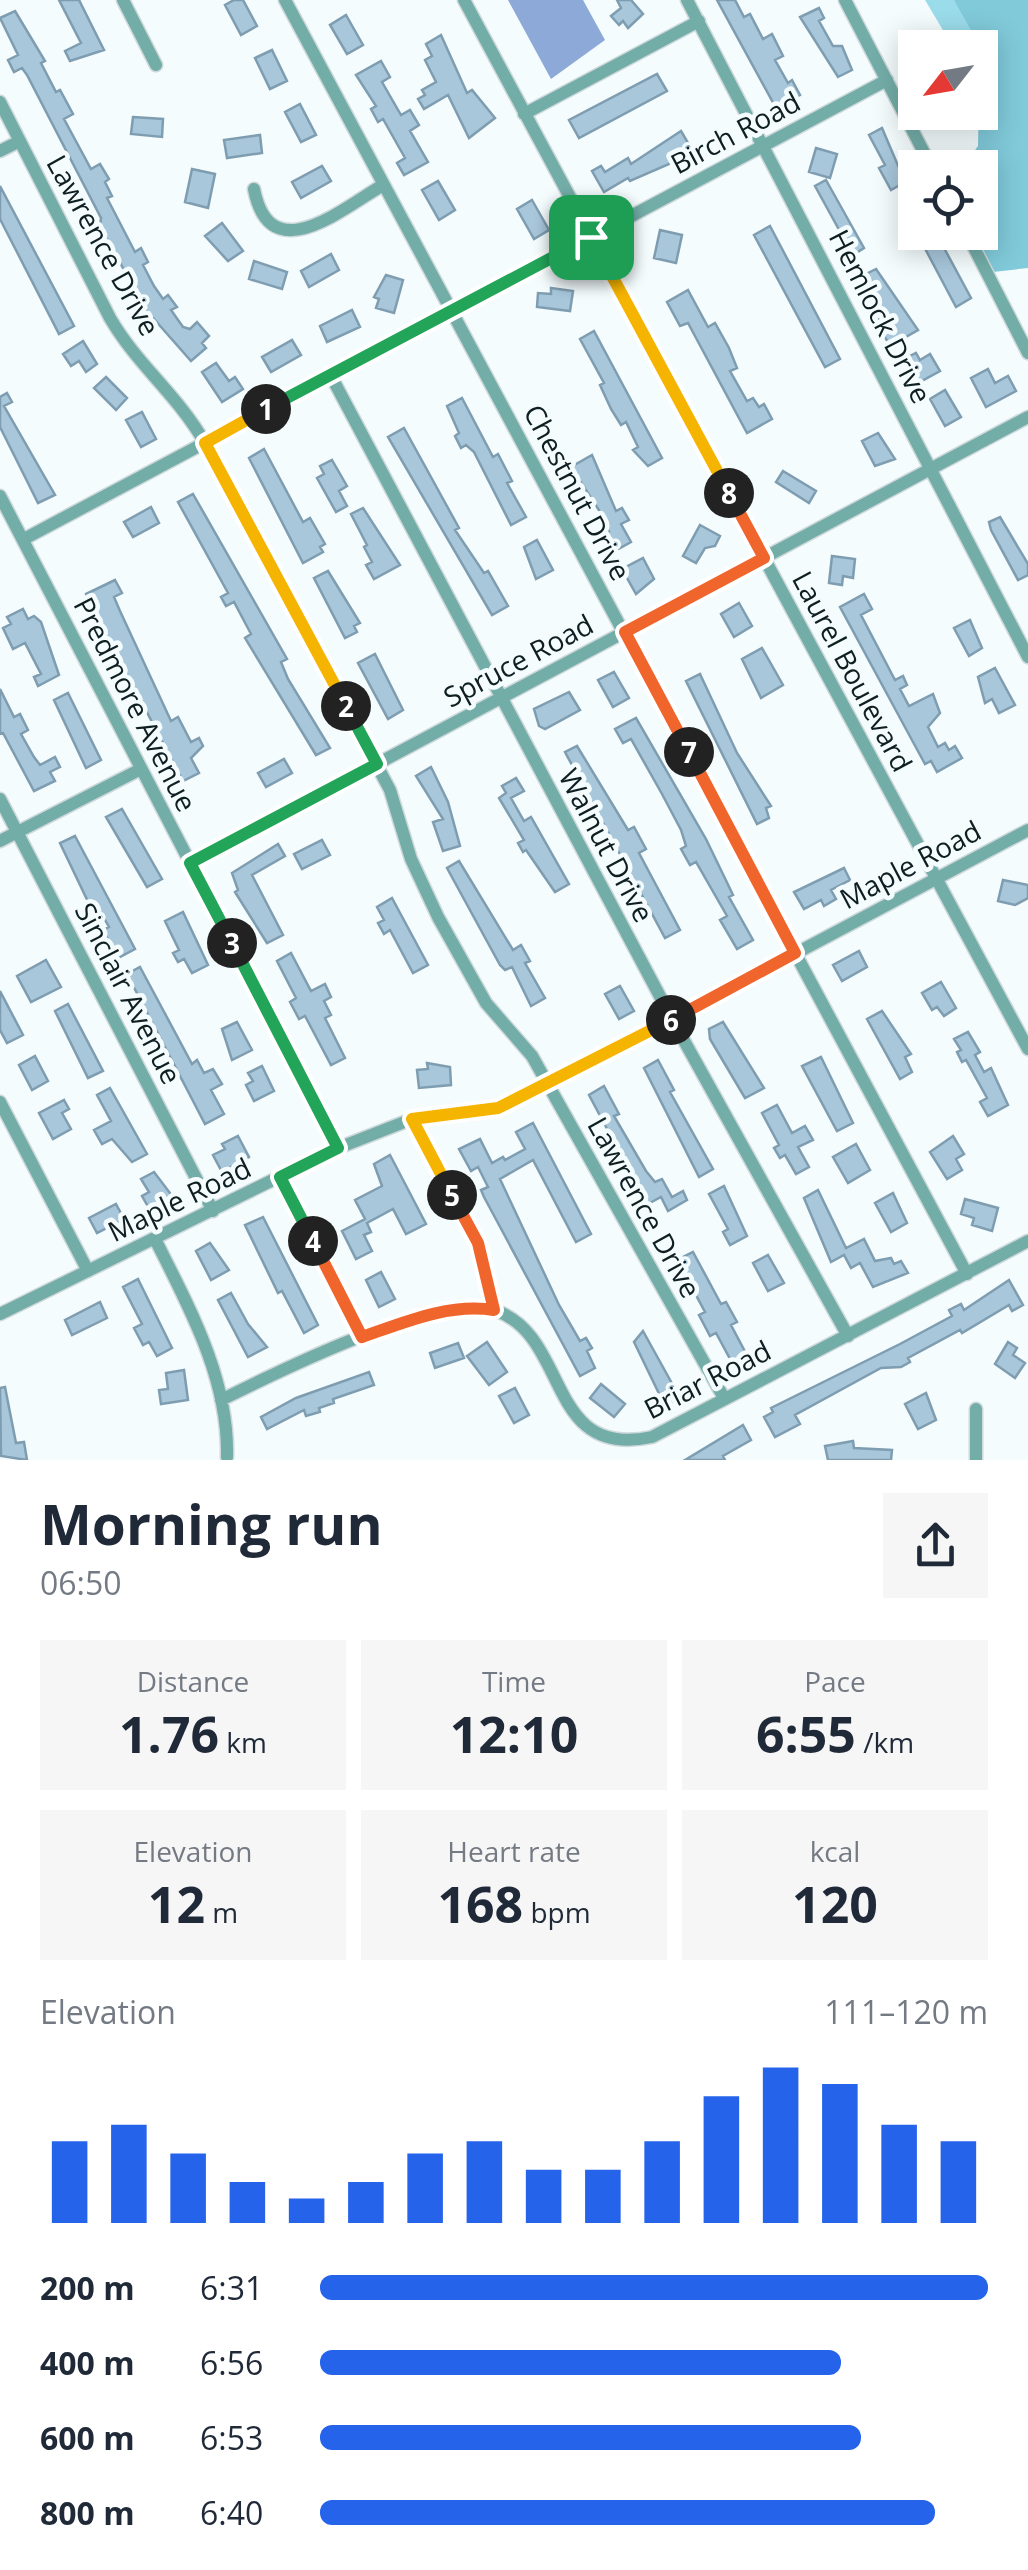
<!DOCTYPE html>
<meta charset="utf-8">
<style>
:root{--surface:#fff;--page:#f6f6f7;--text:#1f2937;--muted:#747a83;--accent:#2563eb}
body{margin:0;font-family:"Open Sans",sans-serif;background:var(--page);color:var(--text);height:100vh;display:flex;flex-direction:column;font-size:38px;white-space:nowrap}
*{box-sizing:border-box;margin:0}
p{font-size:32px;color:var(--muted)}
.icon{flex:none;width:55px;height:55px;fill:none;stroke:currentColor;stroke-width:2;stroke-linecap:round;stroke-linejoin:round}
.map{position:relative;height:1460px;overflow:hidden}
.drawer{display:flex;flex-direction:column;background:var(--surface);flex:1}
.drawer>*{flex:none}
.needle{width:65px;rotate:239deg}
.fabs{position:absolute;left:898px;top:30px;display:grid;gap:20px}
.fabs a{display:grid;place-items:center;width:100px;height:100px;border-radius:0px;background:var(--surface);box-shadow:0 5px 25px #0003;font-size:50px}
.pin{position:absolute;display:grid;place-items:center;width:85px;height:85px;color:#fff;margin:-42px;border-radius:20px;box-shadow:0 5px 15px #0006}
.km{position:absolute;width:50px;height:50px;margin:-25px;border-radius:50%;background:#222;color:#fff;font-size:28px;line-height:50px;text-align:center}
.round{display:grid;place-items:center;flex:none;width:105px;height:105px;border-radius:0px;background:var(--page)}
.headline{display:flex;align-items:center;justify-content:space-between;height:170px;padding:0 40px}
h1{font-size:55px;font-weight:700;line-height:75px}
.metrics{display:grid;grid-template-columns:repeat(3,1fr);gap:15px;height:170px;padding:10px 40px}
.metrics div{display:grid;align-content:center;border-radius:0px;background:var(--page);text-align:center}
.metrics b{font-size:50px;font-weight:700}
.metrics small{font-size:28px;font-weight:400}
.metrics p{font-size:28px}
.chart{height:280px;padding:20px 40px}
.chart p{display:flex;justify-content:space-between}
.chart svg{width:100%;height:180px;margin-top:10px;stroke:var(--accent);stroke-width:6}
ul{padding:0 40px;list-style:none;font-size:32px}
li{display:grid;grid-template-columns:160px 120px 1fr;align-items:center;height:75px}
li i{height:25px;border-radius:12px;background:var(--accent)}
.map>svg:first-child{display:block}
</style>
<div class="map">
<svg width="1028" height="1460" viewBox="0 0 1028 1460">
<rect width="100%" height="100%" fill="#f4fcfe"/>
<!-- green -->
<path fill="#9bdcea" d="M925,0H1028L980,99V48L953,47Z"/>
<!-- forest -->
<path fill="#81cada" d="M954,0H1028V268L993,272L973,233L980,232V168L963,167L978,146L980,46Z"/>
<!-- water -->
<path fill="#8da9d8" d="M508,0H583L605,40L551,79Z"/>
<!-- building -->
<path fill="#a8c7db" stroke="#7f9db0" stroke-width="2.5" d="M59,0H79L104,50L70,61L65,51L81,43Z
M234,0H243L257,26L241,35L225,5Z
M617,0H631L643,14L628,28L623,21L619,25L611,16L621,8Z
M717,0H735L744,17L750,14L763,39L772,34L783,56L775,60L788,83L792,80L800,95L776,108Z
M819,8L824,18L819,21L833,46H842L852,70L838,77L800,17Z
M15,11L45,61L41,63L56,92L60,90L73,114L64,119L91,169L100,164L109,179L105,182L112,196L107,198L135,252L141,248L148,262L143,265L154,286L163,299L168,295L177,307L171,310L183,327L190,329L197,322L209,336L202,343L206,348L191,361L147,311L100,227L101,218L27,75L22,68L14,72L8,60L18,55L0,18Z
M346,15L363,45L347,54L330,25Z
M441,35L467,93L472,90L495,118L469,138L448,95L424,109L418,99L425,95L422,90L436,82L425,60L432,56L426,44Z
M272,50L287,81L270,89L255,58Z
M381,61L390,77L382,82L401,115L410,110L419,125L410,131L428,162L404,175L397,163L405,158L383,119L378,122L371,109L376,106L356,75Z
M657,74L667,91L579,138L569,120Z
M300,104L316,135L301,142L285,112Z
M133,117L163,119L162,137L131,134Z
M882,128L905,182L891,190L879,168L885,165L869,135Z
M681,131L691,148L674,158L676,161L630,181L628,178L604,192L592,171L601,166L605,172L628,158L631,164Z
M260,135L262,153L227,158L224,140Z
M816,148L837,154L830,178L809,172Z
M322,166L331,181L301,198L292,182Z
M192,169L215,174L208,208L185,202Z
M826,180L864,248L853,255L815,186Z
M438,181L455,210L439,220L422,190Z
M0,186L74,326L59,334L0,219Z
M532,200L549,230L534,239L517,209Z
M222,223L243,251L228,261L205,236Z
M770,226L840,359L825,367L754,235Z
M660,230L682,235L676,263L654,258Z
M936,233L971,298L956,307L921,241Z
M331,254L339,270L309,287L301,271Z
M254,261L287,272L282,289L249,279Z
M876,269L918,330L890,346L876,321L885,316L862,276Z
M386,275L403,280L394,313L376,308L379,299L374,297Z
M551,288L573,291L570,311L537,307L538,293L551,294Z
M688,290L708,327L715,323L729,348L737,368L730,371L747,401L753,398L759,407L764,404L772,419L747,433L688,323L680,326L667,302Z
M352,310L360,327L327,342L320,326Z
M594,331L662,458L648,466L633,450L638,447L626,422L621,425L611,409L600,385L604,383L580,339Z
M292,340L301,355L271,372L262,357Z
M83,341L97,364L86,372L79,361L71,366L63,354Z
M916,353L920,360L930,354L940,371L918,383L904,359Z
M216,363L229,381L235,377L243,389L222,402L202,372Z
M988,369L995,383L1008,376L1016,391L986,407L971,378Z
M106,377L127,398L116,410L94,388Z
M945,390L961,417L945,426L930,399Z
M7,393L12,402L4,406L55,495L38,503L0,427V397Z
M462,398L493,457L498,454L512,481L507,483L526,517L511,525L474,452L466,445L461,448L455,436L459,433L447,406Z
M142,412L156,439L141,447L126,420Z
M404,428L459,528L455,530L484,573L488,571L508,606L492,615L388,437Z
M878,433L895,459L875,466L862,441Z
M264,449L303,522L310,518L325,544L320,547L323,552L303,563L249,458Z
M592,455L616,511L622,508L629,520L621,524L631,542L611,553L602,536L609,532L604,518L571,467Z
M332,460L347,486L339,491L347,506L336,512L317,478L324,474L320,466Z
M783,471L816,491L809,503L776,482Z
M193,494L287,659L281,662L288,679L330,748L316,755L245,638L251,634L234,602L226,606L221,597L228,593L178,502Z
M151,507L159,523L133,537L124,522Z
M363,508L400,565L374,579L366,565L372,562L364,547L367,545L351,514Z
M1000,517L1028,564V575L1018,580L991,530L989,522Z
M700,525L720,536L715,546L705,548L696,563L683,556Z
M537,540L553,570L536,579L524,547Z
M832,556L855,559L853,578L843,576L842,585L829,583Z
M643,558L654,579L636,594L622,569Z
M328,571L360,623L354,626L357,632L345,638L314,578Z
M115,580L122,593L114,597L120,611L171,721L178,717L191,742L199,738L203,746L191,758L199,773L183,781L88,600L86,594Z
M864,594L872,609L861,615L895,680L903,676L907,685L900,689L909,706L933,694L940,713L928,727L938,747L945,743L949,750L955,746L962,758L937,772L931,761L925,764L913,742L840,607Z
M739,603L752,626L734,637L721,614Z
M23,609L28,619L34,616L41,622L59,675L38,686L34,677L41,674L25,643L13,649L3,628L11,624L7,617Z
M970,620L982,648L969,656L954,628Z
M762,648L783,685L761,698L742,659Z
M375,654L403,710L388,719L358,663Z
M995,668L1015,705L999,713L992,699L985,703L978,677Z
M614,672L629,698L613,707L598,680Z
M700,674L737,753L771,806L766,808L769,818L757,824L686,681Z
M0,689L14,717L20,714L28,730L21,734L34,757L40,765L55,757L60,767L50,772L55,781L34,791L3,733L0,734Z
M569,692L580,710L545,729L539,726L534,709Z
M68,693L101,760L86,768L54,700Z
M636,718L706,839L733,895L729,897L753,940L737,949L720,920L727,916L696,862L690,865L681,849L686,846L681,830L662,794L631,739L623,743L615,729Z
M577,746L628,830L634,827L646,849L639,853L680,930L665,938L565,752Z
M284,759L292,773L266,787L258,773Z
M431,767L448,802L460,846L443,851L433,822L443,819L416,776Z
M516,778L524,791L511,798L524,821L531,817L569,884L555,892L526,850L523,852L518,843L524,840L499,798L506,793L502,786Z
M122,809L162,879L147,887L106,817Z
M75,836L135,949L118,958L103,930L109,927L100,911L95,914L92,910L60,843Z
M322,840L330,855L302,869L294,854Z
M278,844L285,856L252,875L283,935L267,943L235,892L238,890L232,873Z
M459,861L513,950L521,945L530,961L525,963L545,998L531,1006L512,967L505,970L500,965L447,868Z
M844,868L850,880L831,890L836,899L824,906L821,900L804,909L794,892Z
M1003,880L1028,885V898L1015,905L998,901Z
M392,898L428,965L413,973L390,930L384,934L378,923L384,920L377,907Z
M183,912L208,965L192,973L184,959L178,962L173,953L179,950L165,921Z
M859,951L867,967L842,981L833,965Z
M291,953L311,991L325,984L331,997L324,1001L331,1015L325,1018L345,1058L331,1065L305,1016L299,1019L290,1002L296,998L277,961Z
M46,960L61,987L31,1002L17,976Z
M140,967L192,1064L197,1060L204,1073L213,1069L222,1084L211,1090L224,1114L205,1124L127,974Z
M941,982L956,1008L944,1016L937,1007L932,1010L922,993Z
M620,986L634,1011L619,1019L605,994Z
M0,991L23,1035L7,1043L0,1030Z
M68,1004L103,1071L88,1078L55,1011Z
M882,1011L911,1054L905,1057L912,1072L900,1079L867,1019Z
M237,1022L252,1050L232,1060L222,1029Z
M723,1022L764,1088L745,1098L710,1039L709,1029Z
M968,1032L980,1052L975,1055L984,1072L991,1068L1008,1105L988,1116L980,1102L987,1098L966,1060L962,1062L957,1052L961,1050L954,1039Z
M35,1056L48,1081L32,1090L19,1065Z
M821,1057L853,1123L837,1131L802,1066Z
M658,1060L674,1090L670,1092L713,1169L699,1177L644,1068Z
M427,1063L450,1067L451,1085L419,1088L417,1070L428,1069Z
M262,1066L274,1091L254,1101L246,1085L253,1081L248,1073Z
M604,1086L619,1114L614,1116L646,1171L655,1182L662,1179L672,1197L683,1191L687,1200L668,1211L661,1197L648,1204L643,1198L627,1166L623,1169L609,1145L614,1142L589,1095Z
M110,1088L147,1154L132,1162L112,1139L102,1144L94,1130L111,1121L97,1095Z
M64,1100L69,1109L62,1113L71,1129L53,1139L39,1113Z
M777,1105L792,1133L805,1126L813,1140L798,1147L809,1167L796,1174L785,1155L780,1158L774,1148L779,1145L762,1113Z
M533,1123L591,1234L576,1242L533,1160L500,1179L559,1305L580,1341L586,1338L592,1348L587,1351L595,1368L580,1376L484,1197L481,1190L488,1187L478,1167L471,1171L459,1149L480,1139L492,1163L503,1157L505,1160L525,1149L516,1132Z
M238,1136L249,1157L222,1172L213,1155L225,1149L222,1144Z
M953,1136L964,1154L956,1159L962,1170L947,1179L930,1152Z
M856,1144L870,1170L848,1183L833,1157Z
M390,1155L426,1224L406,1234L393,1209L367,1223L371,1232L364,1235L372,1251L356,1259L342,1231L365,1219L355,1200L382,1186L374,1164Z
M154,1172L173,1197L150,1210L142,1196L149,1192L141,1179Z
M724,1186L747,1236L730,1245L723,1232L728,1229L709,1194Z
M818,1190L846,1248L864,1239L875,1261L891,1258L894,1264L901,1261L908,1273L873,1287L860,1263L851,1268L844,1255L831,1262L804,1198Z
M893,1193L907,1223L891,1232L875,1203Z
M965,1199L998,1208L992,1231L972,1225L974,1218L961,1214Z
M116,1204L124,1219L97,1233L89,1218Z
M263,1217L318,1325L304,1333L282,1291L278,1293L245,1225Z
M210,1243L229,1270L211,1280L196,1251Z
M693,1252L721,1304L726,1302L737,1322L731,1325L750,1361L735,1368L716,1333L710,1336L699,1315L705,1312L677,1260Z
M768,1255L784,1283L768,1291L753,1263Z
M381,1272L395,1299L379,1307L366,1280Z
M138,1279L172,1348L157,1356L149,1342L143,1345L134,1328L142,1324L123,1287Z
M1009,1280L1023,1305L1012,1311L1009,1305L962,1333L960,1330L908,1358L910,1362L901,1367L881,1368L795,1415L800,1424L775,1437L764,1417L773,1412L771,1408L900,1344L952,1316L949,1310L961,1304L964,1310Z
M231,1293L248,1324L267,1347L248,1357L218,1300Z
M100,1302L107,1318L72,1335L65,1320Z
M643,1331L680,1398L665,1406L634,1342Z
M487,1342L507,1372L489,1385L467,1356Z
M1008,1342L1017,1348L1013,1355L1025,1363L1015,1378L995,1364Z
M458,1343L464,1358L435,1368L430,1353Z
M184,1370L188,1400L161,1404L159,1390L168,1389L166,1373Z
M369,1372L374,1385L333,1399L334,1403L319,1408L320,1412L306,1416L304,1410L267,1429L261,1417L296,1398Z
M601,1384L625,1404L614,1417L590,1398Z
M5,1387L16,1443L24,1442L27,1460L1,1456L0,1388Z
M515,1388L529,1415L514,1423L499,1396Z
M926,1393L936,1420L918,1429L905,1404Z
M743,1425L751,1440L723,1456L725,1460H685Z
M853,1441L854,1448L892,1450L891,1460H828L825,1446Z"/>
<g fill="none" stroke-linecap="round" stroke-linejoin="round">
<defs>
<path id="street" d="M123,0L156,65
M285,0L967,1274
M464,0L1028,1049
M687,0L1028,657
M845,0L932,168
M0,102L110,318C138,366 176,393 205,443L390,790L411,859L438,917L486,1003L532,1056L724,1398
M524,114L699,21
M0,151L20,141
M254,189C270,271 342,209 383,185
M966,232L1028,353
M330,374L672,1019L848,1336
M0,496L338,1148
M24,539L887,80
M0,799L213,1211
M0,841L141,769
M191,863L1028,417
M0,1102L88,1271
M412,1119L478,1243L494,1310
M280,1177L362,1337
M155,1239C189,1307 229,1379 227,1457
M0,1314L338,1148L412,1119L470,1114L527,1096L1028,830
M221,1400C275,1373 439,1291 494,1310C571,1335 544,1460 652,1437L1028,1241
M976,1409V1460"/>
</defs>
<!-- street casing -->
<use href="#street" stroke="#cfd8db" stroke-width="15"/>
<!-- street -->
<use href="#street" stroke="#73ada8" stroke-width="12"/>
</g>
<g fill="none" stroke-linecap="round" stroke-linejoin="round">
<defs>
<path id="split-1" d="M266,409L591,237"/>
<path id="split-2" d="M266,409L205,443L346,706"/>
<path id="split-3" d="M232,943L190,863L377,764L346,706"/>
<path id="split-4" d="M232,943L338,1148L280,1177L313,1241"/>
<path id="split-5" d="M313,1241L362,1337C405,1322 449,1303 494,1310L478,1243L452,1195"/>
<path id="split-6" d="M452,1195L412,1119L498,1108L671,1020"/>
<path id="split-7" d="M671,1020L795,953L689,752"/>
<path id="split-8" d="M689,752L625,632L764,558L729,493"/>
<path id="split-9" d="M591,237L729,493"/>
</defs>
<!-- split-1 casing -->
<use href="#split-1" stroke="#fff" stroke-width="20"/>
<!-- split-2 casing -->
<use href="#split-2" stroke="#fff" stroke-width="20"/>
<!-- split-3 casing -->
<use href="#split-3" stroke="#fff" stroke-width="20"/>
<!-- split-4 casing -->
<use href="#split-4" stroke="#fff" stroke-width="20"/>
<!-- split-5 casing -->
<use href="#split-5" stroke="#fff" stroke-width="20"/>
<!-- split-6 casing -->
<use href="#split-6" stroke="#fff" stroke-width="20"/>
<!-- split-7 casing -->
<use href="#split-7" stroke="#fff" stroke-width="20"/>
<!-- split-8 casing -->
<use href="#split-8" stroke="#fff" stroke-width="20"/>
<!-- split-9 casing -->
<use href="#split-9" stroke="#fff" stroke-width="20"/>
<!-- split-1 -->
<use href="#split-1" stroke="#22a559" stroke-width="12"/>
<!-- split-2 -->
<use href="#split-2" stroke="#f5b400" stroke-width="12"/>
<!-- split-3 -->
<use href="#split-3" stroke="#22a559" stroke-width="12"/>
<!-- split-4 -->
<use href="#split-4" stroke="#22a559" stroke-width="12"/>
<!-- split-5 -->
<use href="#split-5" stroke="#f0652b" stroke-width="12"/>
<!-- split-6 -->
<use href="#split-6" stroke="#f5b400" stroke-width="12"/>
<!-- split-7 -->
<use href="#split-7" stroke="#f0652b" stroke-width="12"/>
<!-- split-8 -->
<use href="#split-8" stroke="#f0652b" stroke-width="12"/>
<!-- split-9 -->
<use href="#split-9" stroke="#f5b400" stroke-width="12"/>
</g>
<g text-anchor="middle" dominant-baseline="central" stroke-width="9" stroke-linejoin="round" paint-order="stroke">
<!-- street labels -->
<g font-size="28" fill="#0e1e21" stroke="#f4fcfe">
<text transform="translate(735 132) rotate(-28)">Birch Road</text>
<text transform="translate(104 245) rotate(61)">Lawrence Drive</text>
<text transform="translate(881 316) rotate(63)">Hemlock Drive</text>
<text transform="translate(578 492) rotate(62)">Chestnut Drive</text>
<text transform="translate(518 660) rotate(-28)">Spruce Road</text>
<text transform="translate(853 671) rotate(62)">Laurel Boulevard</text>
<text transform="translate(136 704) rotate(63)">Predmore Avenue</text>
<text transform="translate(607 845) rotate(62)">Walnut Drive</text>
<text transform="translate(910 864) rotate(-28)">Maple Road</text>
<text transform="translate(129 993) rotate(63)">Sinclair Avenue</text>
<text transform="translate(179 1199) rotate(-26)">Maple Road</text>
<text transform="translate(645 1207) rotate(61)">Lawrence Drive</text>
<text transform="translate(707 1379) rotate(-27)">Briar Road</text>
</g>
</g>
</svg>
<div class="fabs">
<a><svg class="needle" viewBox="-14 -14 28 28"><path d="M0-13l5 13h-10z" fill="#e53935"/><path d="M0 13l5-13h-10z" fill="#747a83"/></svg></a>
<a><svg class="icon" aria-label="locate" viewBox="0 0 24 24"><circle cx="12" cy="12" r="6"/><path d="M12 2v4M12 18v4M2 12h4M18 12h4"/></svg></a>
</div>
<div class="pin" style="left:591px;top:237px;background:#1e9e55"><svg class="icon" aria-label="arrive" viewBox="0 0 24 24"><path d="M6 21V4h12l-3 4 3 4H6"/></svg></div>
<b class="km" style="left:266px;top:409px">1</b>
<b class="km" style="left:346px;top:706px">2</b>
<b class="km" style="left:232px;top:943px">3</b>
<b class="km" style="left:313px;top:1241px">4</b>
<b class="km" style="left:452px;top:1195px">5</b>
<b class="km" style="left:671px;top:1020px">6</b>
<b class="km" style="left:689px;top:752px">7</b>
<b class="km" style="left:729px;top:493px">8</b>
</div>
<section class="drawer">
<div class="headline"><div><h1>Morning run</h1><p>06:50</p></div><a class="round"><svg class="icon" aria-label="share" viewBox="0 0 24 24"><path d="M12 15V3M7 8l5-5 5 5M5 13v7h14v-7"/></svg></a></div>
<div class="metrics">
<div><p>Distance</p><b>1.76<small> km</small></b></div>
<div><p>Time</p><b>12:10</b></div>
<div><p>Pace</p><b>6:55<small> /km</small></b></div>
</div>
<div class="metrics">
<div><p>Elevation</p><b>12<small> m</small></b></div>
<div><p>Heart rate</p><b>168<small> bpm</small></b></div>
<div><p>kcal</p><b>120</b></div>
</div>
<div class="chart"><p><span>Elevation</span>111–120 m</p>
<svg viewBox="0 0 160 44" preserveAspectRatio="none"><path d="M5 44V24M15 44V20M25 44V27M35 44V34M45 44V38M55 44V34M65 44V27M75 44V24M85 44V31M95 44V31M105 44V24M115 44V13M125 44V6M135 44V10M145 44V20M155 44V24"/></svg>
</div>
<ul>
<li><b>200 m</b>6:31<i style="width:100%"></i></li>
<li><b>400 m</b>6:56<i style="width:78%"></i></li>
<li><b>600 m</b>6:53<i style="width:81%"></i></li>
<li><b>800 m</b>6:40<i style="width:92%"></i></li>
</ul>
</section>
